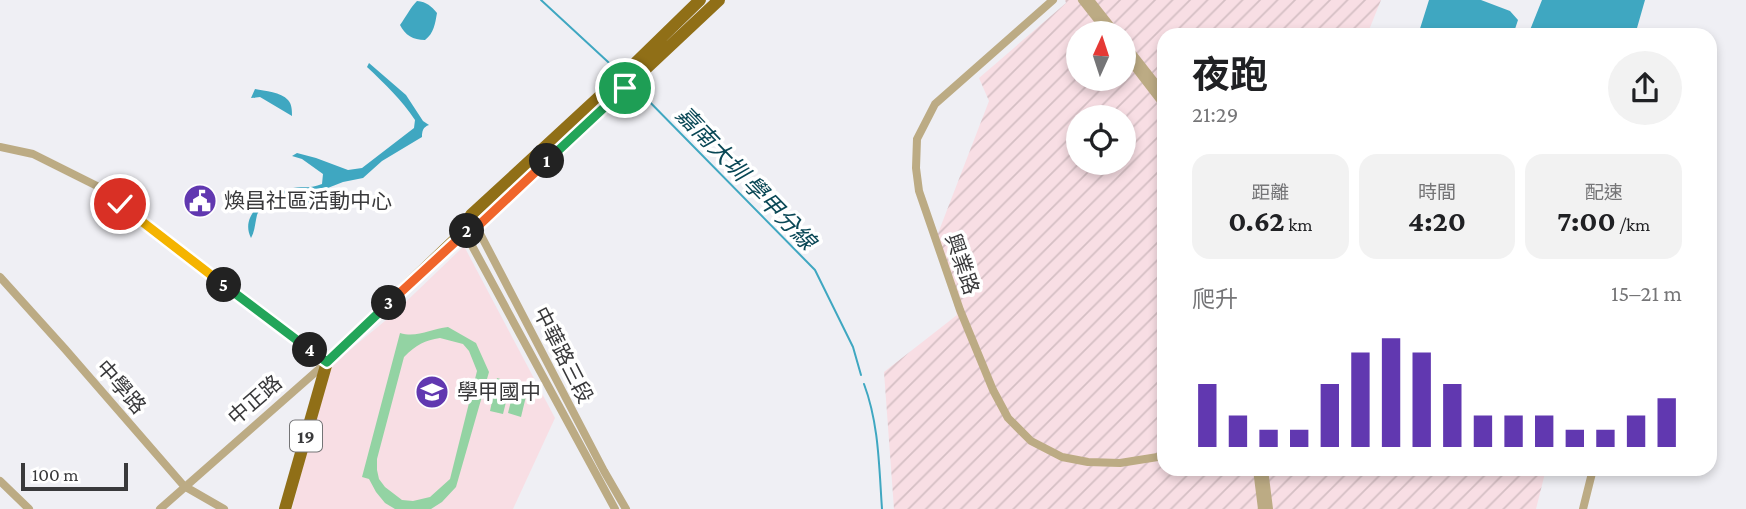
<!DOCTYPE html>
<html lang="zh-TW">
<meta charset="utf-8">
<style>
:root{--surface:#fff;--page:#f2f2f2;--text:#202124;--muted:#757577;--accent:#6138b0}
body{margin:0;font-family:"Crimson Pro","Noto Sans TC",serif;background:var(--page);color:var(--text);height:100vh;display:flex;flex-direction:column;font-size:26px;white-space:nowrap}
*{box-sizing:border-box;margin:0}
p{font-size:23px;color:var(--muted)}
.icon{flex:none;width:38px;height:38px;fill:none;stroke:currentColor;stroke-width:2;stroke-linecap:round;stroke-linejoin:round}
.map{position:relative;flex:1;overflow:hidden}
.panel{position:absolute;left:1157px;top:28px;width:560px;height:448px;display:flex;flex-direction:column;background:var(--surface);border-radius:21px;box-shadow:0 4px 10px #0003}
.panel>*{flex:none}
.needle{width:46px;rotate:3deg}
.fabs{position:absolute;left:1066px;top:21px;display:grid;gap:14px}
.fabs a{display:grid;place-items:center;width:70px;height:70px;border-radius:50%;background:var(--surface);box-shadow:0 4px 10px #0003;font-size:35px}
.scale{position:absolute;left:21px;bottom:18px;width:107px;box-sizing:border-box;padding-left:7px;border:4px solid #39393b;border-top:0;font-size:19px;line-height:24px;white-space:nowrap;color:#39393b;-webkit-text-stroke:5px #fff;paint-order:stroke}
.pin{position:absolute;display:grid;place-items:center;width:60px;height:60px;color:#fff;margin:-30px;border:4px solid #fff;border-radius:50%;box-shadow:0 2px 7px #0007}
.km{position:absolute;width:35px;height:35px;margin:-18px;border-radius:50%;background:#222;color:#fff;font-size:19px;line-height:35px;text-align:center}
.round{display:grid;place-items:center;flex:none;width:74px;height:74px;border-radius:37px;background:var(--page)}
.headline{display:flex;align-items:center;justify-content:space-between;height:119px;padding:0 35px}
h1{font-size:38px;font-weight:700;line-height:52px}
.stats{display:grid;grid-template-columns:repeat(3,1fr);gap:10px;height:119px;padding:7px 35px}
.stats div{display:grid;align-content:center;border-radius:18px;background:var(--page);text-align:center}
.stats b{font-size:30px;font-weight:700}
.stats small{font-size:19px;font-weight:400}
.stats p{font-size:19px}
.chart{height:196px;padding:14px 35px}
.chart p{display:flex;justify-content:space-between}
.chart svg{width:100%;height:126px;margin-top:7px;stroke:var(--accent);stroke-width:6}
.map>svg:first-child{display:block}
</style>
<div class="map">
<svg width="1746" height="509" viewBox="0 0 1746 509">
<defs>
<pattern id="industrial-furrows" width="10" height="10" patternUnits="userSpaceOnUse" patternTransform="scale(1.75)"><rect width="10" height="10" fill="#f8dee4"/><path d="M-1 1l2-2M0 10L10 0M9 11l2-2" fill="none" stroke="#d5bfc4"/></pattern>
</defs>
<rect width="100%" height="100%" fill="#efeff4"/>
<!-- industrial -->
<path fill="url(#industrial-furrows)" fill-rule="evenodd" d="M1065,0H1381L1367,35H1164V469H1546L1536,509H894L884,372L957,315L937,236L989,101L979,78L1066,3ZM1078,33H1124V79H1078ZM1078,117H1124V163H1078Z"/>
<!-- education -->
<path fill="#f8dee4" d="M464,246L555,418L513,509H292L329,367L391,316Z"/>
<!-- green -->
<path fill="#93d3a3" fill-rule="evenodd" d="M448,327L476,343L489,372L456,487L442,502L431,509H395L385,503L376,492L369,479L362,477L400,333C417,338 431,329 448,327ZM440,338L463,344L469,351L477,371L450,479L430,497L413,501L402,500L385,487L379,479L377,470V459L404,357C416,345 425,340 440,338Z
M497,378L511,382L503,414L490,411Z
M516,381L529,384L521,417L508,413Z"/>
<!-- water -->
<path fill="#3fa7c1" d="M1429,0H1481L1510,11L1518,20L1513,35H1418Z
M1542,0H1645L1635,35H1528Z
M417,1C427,2 431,6 437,13C435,24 434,33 425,40C413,40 405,35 400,25C406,17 410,8 417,1Z
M369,63L406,95L423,121L429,125C423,127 422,131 422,137L382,161L363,178L343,182L315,193L308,203L292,194C279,199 263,201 257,215C255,223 255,231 251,238C238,212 273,193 293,188C305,186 309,189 322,184L323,174L302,159L292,156L297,153L316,158L348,170L362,168L414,128L415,120C402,100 385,84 367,67Z
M255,89C265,91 281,92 288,100C292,104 292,111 292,116L260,97L251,98Z"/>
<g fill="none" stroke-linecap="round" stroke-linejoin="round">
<!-- stream -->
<path stroke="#3fa7c1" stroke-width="2" d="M541,0L620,73
M634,86L815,270L853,347L861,375
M864,384C879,424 879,467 882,509"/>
<!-- street -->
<path stroke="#bcab84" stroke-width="8" d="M1053,0L935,104L917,139L916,168L919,191L960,310L993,390L1008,418L1031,441L1062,457L1088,462L1120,463L1164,456
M1082,0L1108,33
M1090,0L1116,33
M1124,43L1164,94
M1124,53L1164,105
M0,147L33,154L101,188L180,252L327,362L160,509
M475,224L604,471L626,509
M464,231L615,509
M0,277L65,349L184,486L224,509
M1257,469L1262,509
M1264,469L1269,509
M0,481L29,509
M1583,509L1593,469"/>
<!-- primary -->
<path stroke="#906f17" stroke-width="12" d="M464,231L477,227L719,0
M285,509L327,362L464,231L471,215L624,74L700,0"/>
</g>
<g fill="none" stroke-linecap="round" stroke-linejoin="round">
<defs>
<path id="split-1" d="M547,161L625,88"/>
<path id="split-2" d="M467,231L477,227L547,161"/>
<path id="split-3" d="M389,303L467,231"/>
<path id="split-4" d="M310,350L327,362L389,303"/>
<path id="split-5" d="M224,285L310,350"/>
<path id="split-6" d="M140,220L224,285"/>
<path id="split-7" d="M120,204L140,220"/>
</defs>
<!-- split-1 casing -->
<use href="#split-1" stroke="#fff" stroke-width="14"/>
<!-- split-2 casing -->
<use href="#split-2" stroke="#fff" stroke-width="14"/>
<!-- split-3 casing -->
<use href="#split-3" stroke="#fff" stroke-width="14"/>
<!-- split-4 casing -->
<use href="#split-4" stroke="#fff" stroke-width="14"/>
<!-- split-5 casing -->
<use href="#split-5" stroke="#fff" stroke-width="14"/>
<!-- split-6 casing -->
<use href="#split-6" stroke="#fff" stroke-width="14"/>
<!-- split-7 casing -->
<use href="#split-7" stroke="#fff" stroke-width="14"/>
<!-- split-1 -->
<use href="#split-1" stroke="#22a559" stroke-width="9"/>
<!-- split-2 -->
<use href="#split-2" stroke="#f0652b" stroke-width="9"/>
<!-- split-3 -->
<use href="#split-3" stroke="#f0652b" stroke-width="9"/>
<!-- split-4 -->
<use href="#split-4" stroke="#22a559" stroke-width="9"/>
<!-- split-5 -->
<use href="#split-5" stroke="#22a559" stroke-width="9"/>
<!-- split-6 -->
<use href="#split-6" stroke="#f5b400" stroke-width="9"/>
<!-- split-7 -->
<use href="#split-7" stroke="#f5b400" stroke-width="9"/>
</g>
<!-- icons -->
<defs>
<symbol id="civic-disc" viewBox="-11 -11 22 22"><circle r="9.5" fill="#6138b0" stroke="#fff"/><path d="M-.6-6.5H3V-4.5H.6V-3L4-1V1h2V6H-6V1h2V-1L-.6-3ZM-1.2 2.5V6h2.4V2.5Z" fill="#fff"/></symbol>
<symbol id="school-disc" viewBox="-11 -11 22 22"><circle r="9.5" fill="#6138b0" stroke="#fff"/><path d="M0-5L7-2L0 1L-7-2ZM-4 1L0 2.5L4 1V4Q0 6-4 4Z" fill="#fff"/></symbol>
</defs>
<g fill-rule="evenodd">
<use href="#civic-disc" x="181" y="182" width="38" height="38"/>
<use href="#school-disc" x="413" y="373" width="38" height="38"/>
</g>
<g text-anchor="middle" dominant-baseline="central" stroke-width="7" stroke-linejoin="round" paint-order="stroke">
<!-- shield labels -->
<rect fill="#fff" stroke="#747476" stroke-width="2" x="290" y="420.5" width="32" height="31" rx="5"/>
<g font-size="19" font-weight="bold" fill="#39393b">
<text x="306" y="436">19</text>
</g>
<!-- poi labels -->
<g font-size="21" fill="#39393b" stroke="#fff" text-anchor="start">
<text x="224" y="201">煥昌社區活動中心</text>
<text x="457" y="392">學甲國中</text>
</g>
<!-- street labels -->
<g font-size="21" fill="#39393b" stroke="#fff">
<text transform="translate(962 264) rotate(71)">興業路</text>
<text transform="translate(563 355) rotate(63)">中華路三段</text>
<text transform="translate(121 387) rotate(49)">中學路</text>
<text transform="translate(255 400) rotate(-41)">中正路</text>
</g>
<!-- water labels -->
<g font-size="23" font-style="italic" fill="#094755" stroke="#fff">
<text transform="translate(746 178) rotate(46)">嘉南大圳 學甲分線</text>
</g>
</g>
</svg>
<div class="fabs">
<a><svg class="needle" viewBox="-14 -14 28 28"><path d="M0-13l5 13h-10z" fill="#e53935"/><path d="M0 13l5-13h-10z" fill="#757577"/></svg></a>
<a><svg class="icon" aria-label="locate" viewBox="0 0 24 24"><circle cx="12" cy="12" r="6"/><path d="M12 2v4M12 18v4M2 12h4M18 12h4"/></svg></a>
</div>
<div class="scale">100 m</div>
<div class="pin" style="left:625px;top:88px;background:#1e9e55"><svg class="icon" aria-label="arrive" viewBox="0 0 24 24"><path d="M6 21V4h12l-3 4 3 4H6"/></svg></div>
<div class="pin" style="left:120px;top:204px;background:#d93025"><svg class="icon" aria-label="check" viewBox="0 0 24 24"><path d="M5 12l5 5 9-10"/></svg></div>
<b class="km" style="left:547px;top:161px">1</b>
<b class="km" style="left:467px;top:231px">2</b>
<b class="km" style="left:389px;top:303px">3</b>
<b class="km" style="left:310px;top:350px">4</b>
<b class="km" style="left:224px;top:285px">5</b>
<section class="panel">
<div class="headline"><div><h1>夜跑</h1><p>21:29</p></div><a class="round"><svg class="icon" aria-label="share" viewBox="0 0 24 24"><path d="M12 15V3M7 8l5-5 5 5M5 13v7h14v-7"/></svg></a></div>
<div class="stats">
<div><p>距離</p><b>0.62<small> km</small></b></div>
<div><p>時間</p><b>4:20</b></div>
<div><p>配速</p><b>7:00<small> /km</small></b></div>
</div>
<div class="chart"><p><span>爬升</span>15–21 m</p>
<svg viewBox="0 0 160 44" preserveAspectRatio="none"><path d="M5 44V22M15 44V33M25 44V38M35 44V38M45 44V22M55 44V11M65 44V6M75 44V11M85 44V22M95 44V33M105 44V33M115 44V33M125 44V38M135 44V38M145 44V33M155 44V27"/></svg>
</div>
</section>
</div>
